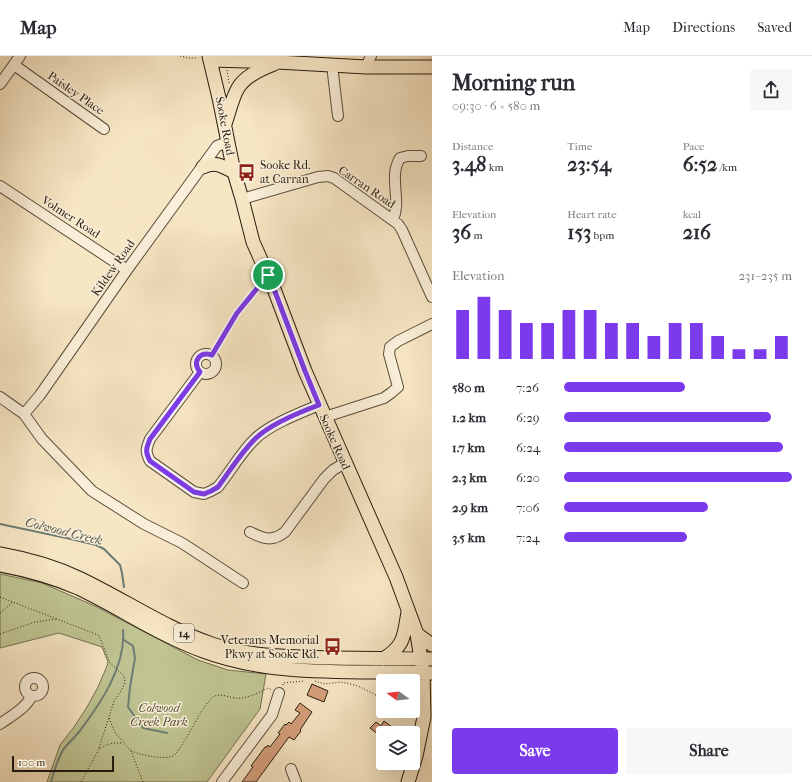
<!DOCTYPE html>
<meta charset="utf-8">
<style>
:root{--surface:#fff;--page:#f7f7f7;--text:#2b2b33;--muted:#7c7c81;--line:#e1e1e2;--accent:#7c3aed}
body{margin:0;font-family:"IM FELL French Canon",serif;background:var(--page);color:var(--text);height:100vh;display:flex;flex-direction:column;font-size:15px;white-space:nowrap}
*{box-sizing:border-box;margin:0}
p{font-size:13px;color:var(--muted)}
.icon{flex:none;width:22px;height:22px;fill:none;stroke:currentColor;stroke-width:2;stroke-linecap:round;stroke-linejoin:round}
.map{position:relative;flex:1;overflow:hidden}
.panel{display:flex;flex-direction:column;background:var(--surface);width:380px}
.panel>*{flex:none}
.needle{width:26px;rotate:285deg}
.fabs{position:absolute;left:376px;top:618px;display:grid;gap:8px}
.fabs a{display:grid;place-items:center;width:44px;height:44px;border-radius:4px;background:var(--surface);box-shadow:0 4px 16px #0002;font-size:20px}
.scale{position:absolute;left:12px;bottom:10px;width:102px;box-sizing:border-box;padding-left:4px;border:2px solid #271c0e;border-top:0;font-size:11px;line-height:14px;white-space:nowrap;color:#271c0e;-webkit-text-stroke:3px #faefd9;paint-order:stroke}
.pin{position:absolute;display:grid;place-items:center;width:34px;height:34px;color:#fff;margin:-17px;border:2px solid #fff;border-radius:50%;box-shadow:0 1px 4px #0007}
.round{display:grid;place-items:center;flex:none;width:42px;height:42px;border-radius:4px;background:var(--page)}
.overview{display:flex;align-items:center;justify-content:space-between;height:68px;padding:0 20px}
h1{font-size:22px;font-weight:700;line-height:30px}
.metrics{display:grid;grid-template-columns:repeat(3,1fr);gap:6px;height:68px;padding:4px 20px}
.metrics div{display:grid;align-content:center}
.metrics b{font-size:20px;font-weight:700}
.metrics small{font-size:11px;font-weight:400}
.metrics p{font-size:11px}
.chart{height:112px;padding:8px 20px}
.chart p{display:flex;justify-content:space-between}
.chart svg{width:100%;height:72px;margin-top:4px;stroke:var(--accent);stroke-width:6}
.button{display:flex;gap:8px;margin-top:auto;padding:8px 20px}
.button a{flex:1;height:46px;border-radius:4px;background:var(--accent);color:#fff;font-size:16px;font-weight:700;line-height:46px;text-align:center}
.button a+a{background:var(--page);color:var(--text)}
ul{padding:0 20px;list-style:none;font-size:13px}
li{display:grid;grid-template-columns:64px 48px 1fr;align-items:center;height:30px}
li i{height:10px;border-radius:5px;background:var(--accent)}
header{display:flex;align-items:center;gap:24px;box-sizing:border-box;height:56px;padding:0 20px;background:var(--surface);border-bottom:1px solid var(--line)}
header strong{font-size:19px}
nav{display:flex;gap:22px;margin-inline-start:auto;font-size:14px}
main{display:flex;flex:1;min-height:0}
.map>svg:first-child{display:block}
</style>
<header>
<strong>Map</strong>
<nav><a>Map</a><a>Directions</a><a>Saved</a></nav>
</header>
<main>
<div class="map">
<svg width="432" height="726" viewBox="0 0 432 726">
<rect width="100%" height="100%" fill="#f7e6c4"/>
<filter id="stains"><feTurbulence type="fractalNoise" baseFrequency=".005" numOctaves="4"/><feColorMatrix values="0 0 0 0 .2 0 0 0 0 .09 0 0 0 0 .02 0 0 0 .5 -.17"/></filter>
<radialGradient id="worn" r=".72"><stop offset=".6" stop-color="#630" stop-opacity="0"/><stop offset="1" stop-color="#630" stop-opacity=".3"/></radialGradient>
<!-- green -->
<path fill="#bfc492" stroke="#737050" d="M0,518L42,527L95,550L198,604L228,614L266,618L260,653L207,726H47L60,689L74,671L87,651L98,631L107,610L108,606L102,591L59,577L0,592Z"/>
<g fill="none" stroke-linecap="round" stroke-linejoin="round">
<!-- stream -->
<path stroke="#6e7d75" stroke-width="2" d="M0,468L71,483L96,489L104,493L120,509L122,517L124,531
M124,584L133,590L135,602L130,631L128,651L143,672L167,677
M51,726C54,716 57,704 63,694C67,688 74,682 79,676C100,648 126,611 123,574"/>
</g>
<!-- building -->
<path fill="#d69f7c" stroke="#271c0e" d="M312,628L328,635L324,646L309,640L307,639Z
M300,647L312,656L300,674L301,675L294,684L289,681L256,726H242L253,711L251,710L265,691H267L268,689L270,691L280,678L278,677L285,668L286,669L289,666L291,668L300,657L295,654Z
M384,665L392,671L388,677H383V682L370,672L376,666L381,670Z"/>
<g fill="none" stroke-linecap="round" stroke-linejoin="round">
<defs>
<path id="minor" d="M14,9L104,73
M332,9L338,60
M366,11L371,0
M0,28L20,0
M0,130L127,214
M242,143L318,121L328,120L334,122L398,168L402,174L432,241
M393,164C402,143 388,122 400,102L408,100H421
M196 308a10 10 0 1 1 20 0a10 10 0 1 1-20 0Z
M200,316L150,383C146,393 145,395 150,405L194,436L204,438L211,435L218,431C231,415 241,396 256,382C271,368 300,357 319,349
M0,341L24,358L42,383L92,435L144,468L182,487L243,527
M24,358L40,339L127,214L217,90L228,86
M325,361L384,342L391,337L398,331L389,298L390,291L398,285L432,268
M250,476C264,483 272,486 285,476L324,423L333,414L345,407
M25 631a9 9 0 1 1 18 0a9 9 0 1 1-18 0Z
M0,668C11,660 25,653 31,641
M291,713L296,726
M222,726L272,659L279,637"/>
<path id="major" d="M209,0L219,42L234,116L242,143L253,186L274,233L305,315L396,521L417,578L421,603L423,617L424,661L416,700L408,726
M211,4L277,6L366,11H432
M225,68C229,57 232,42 238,32C245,20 261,13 274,8
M203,111C216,105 222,110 234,116
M0,498C28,503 56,511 81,523C125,544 165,572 212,588C240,598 271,600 301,601C345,603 388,602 432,603
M0,509C27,514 53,521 78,532C120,552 159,579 203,595C275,622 355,614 431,617
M417,578L432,589
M383,603C405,590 404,579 408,556"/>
</defs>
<!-- minor casing -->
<use href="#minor" stroke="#5b4e3c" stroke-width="12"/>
<!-- major casing -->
<use href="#major" stroke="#271c0e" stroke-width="15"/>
<!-- path -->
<path stroke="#271c0e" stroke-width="1" stroke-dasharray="1 2" stroke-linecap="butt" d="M180,0L189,2H198
M227,14L229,27
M212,299L237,257L261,227
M0,541L98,579L100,582L110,607L124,620L125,627L121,635L114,645L109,661L112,670L116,678L131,695L143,726
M0,557L13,546
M0,578L35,566L57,563
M315,625L325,628L340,626L346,627L358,630L378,640L383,641
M283,629V627L304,625
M99,692L109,661
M131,695C141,699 163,704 173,700C179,697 197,663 201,656C205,651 209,643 215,640C221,637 230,642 236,642C247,643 258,637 268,632L272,634
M81,726L99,693L106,689L113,687H123"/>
<!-- minor -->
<use href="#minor" stroke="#faefd9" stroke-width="10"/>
<!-- major -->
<use href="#major" stroke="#f7e6c4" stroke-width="13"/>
</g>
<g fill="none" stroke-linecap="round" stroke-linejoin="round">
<defs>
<path id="route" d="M268,219L274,233L305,315L319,349C300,356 271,368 256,382C241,396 230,415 218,431L211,435L204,438L194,436L150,405C145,395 146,393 150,383L200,316C192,306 199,295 212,299L237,257Z"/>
</defs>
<!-- route casing -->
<use href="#route" stroke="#fff" stroke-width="8"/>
<!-- route -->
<use href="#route" stroke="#7c3aed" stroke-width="5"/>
</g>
<!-- icons -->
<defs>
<symbol id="bus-bare" viewBox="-9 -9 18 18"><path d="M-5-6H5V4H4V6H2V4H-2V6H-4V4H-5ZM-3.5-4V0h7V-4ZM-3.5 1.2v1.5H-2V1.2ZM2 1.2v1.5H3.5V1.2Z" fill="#8f2418" stroke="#faefd9" stroke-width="2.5" paint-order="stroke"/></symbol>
</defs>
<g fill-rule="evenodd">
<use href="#bus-bare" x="234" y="104" width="25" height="25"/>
<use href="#bus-bare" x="320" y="578" width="25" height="25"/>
</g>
<g text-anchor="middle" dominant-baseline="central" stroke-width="3" stroke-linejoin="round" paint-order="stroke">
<!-- shield labels -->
<rect fill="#faefd9" stroke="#665b4b" stroke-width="1" x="174" y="568" width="20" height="18" rx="3"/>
<g font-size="11" font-weight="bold" fill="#271c0e">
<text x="184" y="577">14</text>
</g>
<!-- street labels -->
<g font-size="12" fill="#271c0e" stroke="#faefd9">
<text transform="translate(76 37) rotate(35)">Paisley Place</text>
<text transform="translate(225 70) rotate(79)">Sooke Road</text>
<text transform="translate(367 131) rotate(34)">Carran Road</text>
<text transform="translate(71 161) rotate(33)">Volmer Road</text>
<text transform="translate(113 212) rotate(-55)">Kildew Road</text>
<text transform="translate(335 386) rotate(66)">Sooke Road</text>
</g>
<!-- poi labels -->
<g font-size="12" fill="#271c0e" stroke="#faefd9" text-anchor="start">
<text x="260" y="109">Sooke Rd.<tspan x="260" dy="14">at Carran</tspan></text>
<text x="319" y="584" text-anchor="end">Veterans Memorial<tspan x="319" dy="14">Pkwy at Sooke Rd.</tspan></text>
</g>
<!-- park labels -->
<g font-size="12" font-style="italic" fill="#554e36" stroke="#faefd9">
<text x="159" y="652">Colwood<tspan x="159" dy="14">Creek Park</tspan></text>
</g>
<!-- water labels -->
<g font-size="13" font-style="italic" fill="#51554a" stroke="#faefd9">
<text transform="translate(64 475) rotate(14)">Colwood Creek</text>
</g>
</g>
<rect width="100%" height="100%" filter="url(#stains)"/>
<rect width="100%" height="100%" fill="url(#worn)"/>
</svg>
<div class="fabs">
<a><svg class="needle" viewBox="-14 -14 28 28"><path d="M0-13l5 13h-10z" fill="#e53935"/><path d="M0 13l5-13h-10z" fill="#7c7c81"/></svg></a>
<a><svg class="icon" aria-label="layers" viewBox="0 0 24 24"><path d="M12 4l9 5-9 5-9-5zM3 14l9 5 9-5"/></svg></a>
</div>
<div class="scale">100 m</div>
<div class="pin" style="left:268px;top:219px;background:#1e9e55"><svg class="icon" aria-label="arrive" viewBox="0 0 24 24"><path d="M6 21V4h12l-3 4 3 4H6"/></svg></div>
</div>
<section class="panel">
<div class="overview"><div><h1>Morning run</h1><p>09:30 · 6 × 580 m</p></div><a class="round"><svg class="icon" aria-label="share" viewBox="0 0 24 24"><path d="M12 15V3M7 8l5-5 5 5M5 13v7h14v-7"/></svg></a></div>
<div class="metrics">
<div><p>Distance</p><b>3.48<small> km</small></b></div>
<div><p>Time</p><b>23:54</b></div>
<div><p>Pace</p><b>6:52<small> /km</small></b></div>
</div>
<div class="metrics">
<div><p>Elevation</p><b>36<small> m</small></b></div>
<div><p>Heart rate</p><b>153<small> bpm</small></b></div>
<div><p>kcal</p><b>216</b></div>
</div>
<div class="chart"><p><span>Elevation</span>231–235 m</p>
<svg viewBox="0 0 160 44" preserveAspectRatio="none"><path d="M5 44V14M15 44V6M25 44V14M35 44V22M45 44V22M55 44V14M65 44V14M75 44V22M85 44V22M95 44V30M105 44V22M115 44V22M125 44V30M135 44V38M145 44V38M155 44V30"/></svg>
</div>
<ul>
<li><b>580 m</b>7:26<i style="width:53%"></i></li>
<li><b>1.2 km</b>6:29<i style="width:91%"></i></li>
<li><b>1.7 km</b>6:24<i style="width:96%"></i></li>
<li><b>2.3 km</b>6:20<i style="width:100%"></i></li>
<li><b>2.9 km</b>7:06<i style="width:63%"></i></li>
<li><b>3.5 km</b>7:24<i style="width:54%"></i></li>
</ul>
<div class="button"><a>Save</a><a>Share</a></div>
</section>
</main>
